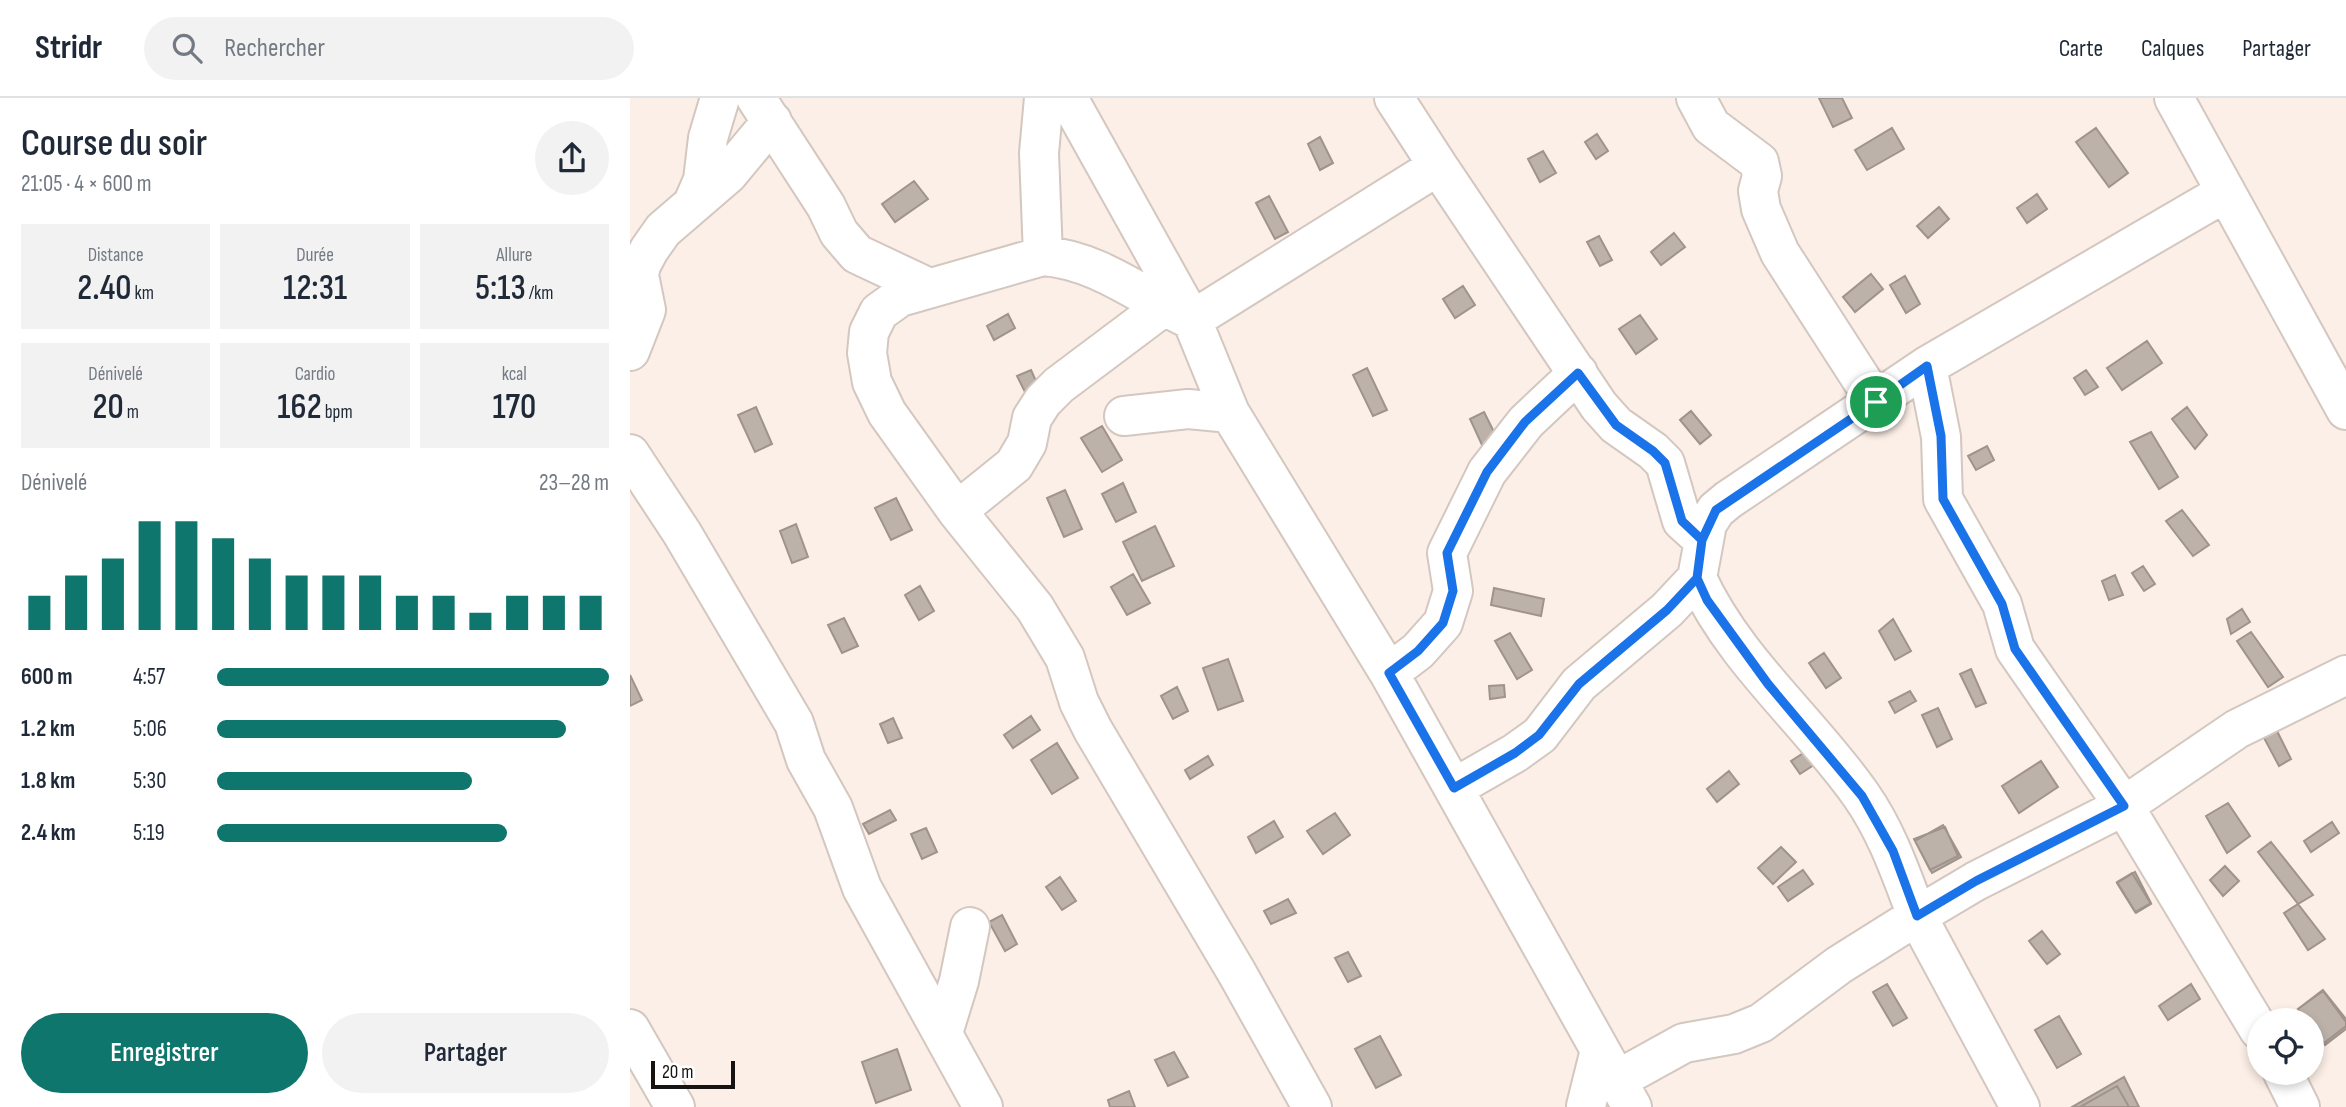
<!DOCTYPE html>
<html lang="fr">
<meta charset="utf-8">
<style>
:root{--surface:#fff;--page:#f2f2f3;--text:#1f2937;--muted:#747a83;--line:#e0e1e3;--accent:#0f766e}
body{margin:0;font-family:"Sofia Sans Condensed",sans-serif;background:var(--page);color:var(--text);height:100vh;display:flex;flex-direction:column;font-size:26px;white-space:nowrap}
*{box-sizing:border-box;margin:0}
p{font-size:23px;color:var(--muted)}
.icon{flex:none;width:38px;height:38px;fill:none;stroke:currentColor;stroke-width:2;stroke-linecap:round;stroke-linejoin:round}
.map{position:relative;flex:1;overflow:hidden}
.panel{display:flex;flex-direction:column;background:var(--surface);width:630px}
.panel>*{flex:none}
.tools{position:absolute;left:1617px;top:910px;display:grid;gap:14px}
.tools a{display:grid;place-items:center;width:77px;height:77px;border-radius:50%;background:var(--surface);box-shadow:0 4px 10px #0003;font-size:35px}
.scale{position:absolute;left:21px;bottom:18px;width:84px;box-sizing:border-box;padding-left:7px;border:4px solid #171310;border-top:0;font-size:19px;line-height:24px;white-space:nowrap;color:#171310;-webkit-text-stroke:5px #fff;paint-order:stroke}
.pin{position:absolute;display:grid;place-items:center;width:60px;height:60px;color:#fff;margin:-30px;border:4px solid #fff;border-radius:50%;box-shadow:0 2px 7px #0007}
.round{display:grid;place-items:center;flex:none;width:74px;height:74px;border-radius:37px;background:var(--page)}
.summary{display:flex;align-items:center;justify-content:space-between;height:119px;padding:0 21px}
h1{font-size:38px;font-weight:600;line-height:52px}
.stats{display:grid;grid-template-columns:repeat(3,1fr);gap:10px;height:119px;padding:7px 21px}
.stats div{display:grid;align-content:center;border-radius:0px;background:var(--page);text-align:center}
.stats b{font-size:35px;font-weight:600}
.stats small{font-size:19px;font-weight:400}
.stats p{font-size:19px}
.chart{height:196px;padding:14px 21px}
.chart p{display:flex;justify-content:space-between}
.chart svg{width:100%;height:126px;margin-top:7px;stroke:var(--accent);stroke-width:6}
.button{display:flex;gap:14px;margin-top:auto;padding:14px 21px}
.button a{flex:1;height:80px;border-radius:42px;background:var(--accent);color:#fff;font-size:28px;font-weight:600;line-height:80px;text-align:center}
.button a+a{background:var(--page);color:var(--text)}
ul{padding:0 21px;list-style:none;font-size:23px}
li{display:grid;grid-template-columns:112px 84px 1fr;align-items:center;height:52px}
li i{height:18px;border-radius:9px;background:var(--accent)}
header{display:flex;align-items:center;gap:42px;box-sizing:border-box;height:98px;padding:0 35px;background:var(--surface);border-bottom:2px solid var(--line)}
header strong{font-size:33px}
nav{display:flex;gap:38px;margin-inline-start:auto;font-size:24px}
.search{width:490px;height:63px;background:var(--page);display:flex;align-items:center;gap:18px;box-sizing:border-box;padding:0 24px;border-radius:38px;color:var(--muted);font-size:26px}
main{display:flex;flex:1;min-height:0}
.map>svg:first-child{display:block}
</style>
<header>
<strong>Stridr</strong>
<div class="search"><svg class="icon" aria-label="search" viewBox="0 0 24 24"><circle cx="10" cy="10" r="6"/><path d="M15 15l6 6"/></svg>Rechercher</div>
<nav><a>Carte</a><a>Calques</a><a>Partager</a></nav>
</header>
<main>
<section class="panel">
<div class="summary"><div><h1>Course du soir</h1><p>21:05 · 4 × 600 m</p></div><a class="round"><svg class="icon" aria-label="share" viewBox="0 0 24 24"><path d="M12 15V3M7 8l5-5 5 5M5 13v7h14v-7"/></svg></a></div>
<div class="stats">
<div><p>Distance</p><b>2.40<small> km</small></b></div>
<div><p>Durée</p><b>12:31</b></div>
<div><p>Allure</p><b>5:13<small> /km</small></b></div>
</div>
<div class="stats">
<div><p>Dénivelé</p><b>20<small> m</small></b></div>
<div><p>Cardio</p><b>162<small> bpm</small></b></div>
<div><p>kcal</p><b>170</b></div>
</div>
<div class="chart"><p><span>Dénivelé</span>23–28 m</p>
<svg viewBox="0 0 160 44" preserveAspectRatio="none"><path d="M5 44V32M15 44V25M25 44V19M35 44V6M45 44V6M55 44V12M65 44V19M75 44V25M85 44V25M95 44V25M105 44V32M115 44V32M125 44V38M135 44V32M145 44V32M155 44V32"/></svg>
</div>
<ul>
<li><b>600 m</b>4:57<i style="width:100%"></i></li>
<li><b>1.2 km</b>5:06<i style="width:89%"></i></li>
<li><b>1.8 km</b>5:30<i style="width:65%"></i></li>
<li><b>2.4 km</b>5:19<i style="width:74%"></i></li>
</ul>
<div class="button"><a>Enregistrer</a><a>Partager</a></div>
</section>
<div class="map">
<svg width="1716" height="1009" viewBox="0 0 1716 1009">
<rect width="100%" height="100%" fill="#fcefe7"/>
<!-- building -->
<path fill="#bdb2a9" stroke="#9f938b" stroke-width="2" d="M1189,0H1212L1222,20L1203,29Z
M1262,30L1274,51L1237,72L1225,52Z
M1466,30L1498,75L1479,89L1446,44Z
M967,36L978,53L966,61L955,44Z
M690,39L703,65L690,72L678,46Z
M913,53L926,75L910,84L898,61Z
M284,83L298,101L265,124L252,106Z
M1407,96L1417,111L1397,125L1387,110Z
M639,98L658,134L645,141L626,105Z
M1309,109L1319,121L1298,140L1287,128Z
M1044,135L1055,149L1031,167L1021,154Z
M969,138L982,162L970,168L957,144Z
M1241,176L1253,191L1225,214L1213,199Z
M1275,178L1290,206L1276,215L1260,187Z
M833,188L845,207L825,220L813,201Z
M378,216L385,230L364,242L357,228Z
M1010,217L1027,241L1006,256L989,231Z
M1517,243L1532,265L1492,292L1477,270Z
M737,270L757,312L743,318L723,277Z
M401,272L410,292L397,298L387,278Z
M1456,272L1468,289L1455,297L1444,280Z
M126,309L142,346L125,354L108,317Z
M1557,309L1577,337L1565,351L1542,321Z
M1061,313L1081,337L1070,346L1050,322Z
M854,314L869,344L852,347L840,321Z
M472,328L492,362L472,374L451,340Z
M1521,334L1548,379L1529,391L1500,344Z
M1357,348L1364,362L1346,372L1338,358Z
M493,385L506,414L486,424L472,396Z
M435,392L452,431L434,439L417,400Z
M266,400L282,432L261,442L245,410Z
M1552,412L1579,447L1563,458L1536,423Z
M166,426L178,459L162,465L150,433Z
M525,428L544,468L512,483L493,444Z
M1513,468L1525,486L1514,493L1502,475Z
M503,476L520,505L497,517L481,489Z
M1485,477L1493,497L1479,502L1472,483Z
M290,488L304,513L289,522L275,497Z
M864,490L914,501L911,518L861,507Z
M1612,511L1620,524L1601,536L1597,521Z
M214,520L228,548L212,555L198,527Z
M1263,521L1281,553L1265,562L1249,533Z
M1621,534L1653,579L1638,589L1607,543Z
M880,535L902,572L887,581L865,543Z
M1194,555L1211,580L1196,590L1179,565Z
M598,561L613,603L588,612L573,570Z
M1341,571L1356,605L1346,609L1330,576Z
M0,577L12,602L0,608Z
M874,587L875,599L860,601L859,588Z
M547,589L558,613L543,621L531,598Z
M1280,593L1286,603L1265,615L1259,604Z
M1308,610L1322,641L1307,649L1292,617Z
M401,618L410,632L383,650L374,637Z
M263,620L272,640L258,645L250,626Z
M1646,631L1661,661L1649,668L1633,638Z
M427,645L448,680L422,696L401,662Z
M1178,652L1187,665L1170,676L1161,663Z
M578,658L583,667L560,681L555,672Z
M1411,663L1428,689L1389,715L1372,688Z
M1099,673L1109,686L1087,704L1077,691Z
M1598,705L1620,738L1597,755L1576,718Z
M260,712L266,722L239,736L233,726Z
M705,715L720,737L693,756L677,733Z
M644,723L653,739L626,755L618,739Z
M1702,724L1709,735L1681,754L1674,743Z
M1313,727L1331,759L1302,775L1285,743Z
M1315,729L1328,758L1300,772L1284,741Z
M296,730L307,754L292,761L281,736Z
M1641,744L1683,797L1668,806L1628,754Z
M1151,749L1166,764L1143,786L1128,770Z
M1595,768L1609,783L1593,798L1580,782Z
M1173,772L1183,786L1158,803L1148,789Z
M1505,774L1521,805L1505,814L1487,785Z
M1502,775L1521,806L1506,815L1487,784Z
M430,779L446,803L432,812L416,789Z
M658,801L666,815L641,826L634,813Z
M1668,806L1695,841L1678,852L1654,815Z
M372,817L387,846L375,853L359,824Z
M1412,833L1430,856L1417,866L1399,843Z
M718,854L731,878L718,884L705,860Z
M1257,886L1277,920L1263,928L1243,894Z
M1561,886L1570,901L1538,922L1529,908Z
M1693,892L1716,921V928L1694,945L1682,929V922H1676L1668,911Z
M1693,893L1716,924V931L1695,947L1682,929V922H1676L1668,911Z
M1429,918L1451,956L1427,970L1405,932Z
M750,938L771,977L746,990L725,951Z
M267,951L281,992L246,1005L232,964Z
M544,954L558,979L538,988L525,962Z
M1494,979L1509,1009H1442Z
M1487,988L1499,1009H1450Z
M499,993L505,1009H480L478,1002Z"/>
<g fill="none" stroke-linecap="round" stroke-linejoin="round">
<defs>
<path id="minor" d="M126,0L196,108L209,135L227,156L297,189
M438,0L562,222L600,315L759,575L1002,1009
M1066,0L1081,28L1129,64L1132,78L1128,93L1131,111L1150,155L1246,304
M1544,0L1716,312
M808,68L969,308L986,327L1023,353L1035,365L1052,423L1072,441
M63,105L73,82L78,40L90,0
M413,158L409,55L414,0
M0,253L16,212L9,177L11,167L19,152L33,132L98,76L142,23
M1297,268L1311,339L1313,401L1372,506L1385,551L1494,708L1346,783L1287,818L1390,1009
M494,318L558,311L600,315
M0,356L52,435L164,625L176,662L203,710L232,790L353,1009
M327,413L384,367L397,345L402,320L413,303L429,287L533,209
M759,575L788,553L813,525L823,493L817,455L857,374L896,324L948,275
M824,690L885,655L910,637L949,586L1037,512L1067,480L1077,426L1086,412L1098,402L1297,268L1596,94
M0,931L45,1009
M1629,932L1494,708L1607,631L1716,577
M313,935L329,883L340,829
M1653,975L1670,1009
M987,982L1054,945L1104,936L1131,925L1209,867L1287,818C1271,776 1257,734 1231,697C1180,624 1104,562 1067,480
M956,1008L970,952
M682,1009L607,875L463,632L449,604L435,560L405,510L327,413L257,315L242,284L237,255L239,234L249,214L270,199L413,158C469,162 513,200 562,222L808,68L764,0"/>
</defs>
<!-- minor casing -->
<use href="#minor" stroke="#d3c7bf" stroke-width="42"/>
<!-- minor -->
<use href="#minor" stroke="#fff" stroke-width="38"/>
</g>
<g fill="none" stroke-linecap="round" stroke-linejoin="round">
<defs>
<path id="route" d="M1246,304L1086,412L1072,442L1067,480L1037,512L949,586L909,637L885,655L824,690L759,575L788,553L813,525L823,493L817,455L857,374L895,324L948,275L986,327L1023,353L1035,365L1052,423L1072,442L1067,480L1077,502L1138,586L1232,698L1263,753L1287,818L1346,783L1494,708L1385,551L1372,506L1313,401L1311,338L1297,268L1246,304"/>
</defs>
<!-- route casing -->
<use href="#route" stroke="#fff" stroke-width="14"/>
<!-- route -->
<use href="#route" stroke="#1a73e8" stroke-width="9"/>
</g>
</svg>
<div class="tools">
<a><svg class="icon" aria-label="locate" viewBox="0 0 24 24"><circle cx="12" cy="12" r="6"/><path d="M12 2v4M12 18v4M2 12h4M18 12h4"/></svg></a>
</div>
<div class="scale">20 m</div>
<div class="pin" style="left:1246px;top:304px;background:#1e9e55"><svg class="icon" aria-label="arrive" viewBox="0 0 24 24"><path d="M6 21V4h12l-3 4 3 4H6"/></svg></div>
</div>
</main>
